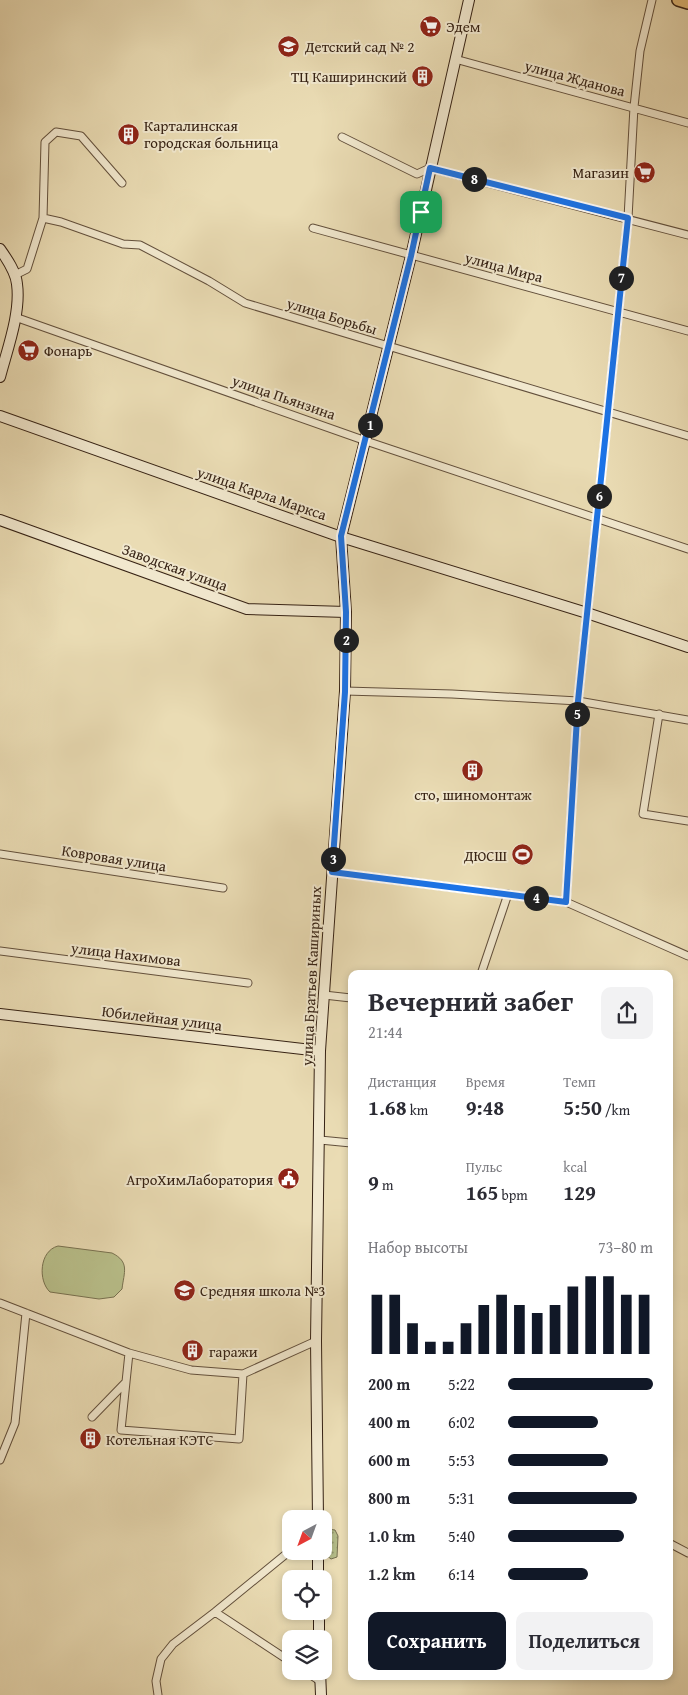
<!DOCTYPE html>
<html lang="ru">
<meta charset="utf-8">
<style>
:root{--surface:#fff;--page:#f2f2f3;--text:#2b2b33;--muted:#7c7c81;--accent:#111827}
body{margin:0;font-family:"Gentium Book Plus",serif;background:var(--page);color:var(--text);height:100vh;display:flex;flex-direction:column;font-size:19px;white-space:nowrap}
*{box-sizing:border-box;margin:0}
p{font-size:16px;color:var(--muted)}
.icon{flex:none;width:28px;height:28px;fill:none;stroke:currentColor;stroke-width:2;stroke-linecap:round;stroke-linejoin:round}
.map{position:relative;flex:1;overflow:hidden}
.sheet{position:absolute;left:348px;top:970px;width:325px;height:710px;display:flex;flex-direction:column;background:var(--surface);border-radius:10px;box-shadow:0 2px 8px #0003}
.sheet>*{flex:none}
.needle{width:32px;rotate:221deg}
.fabs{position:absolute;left:282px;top:1510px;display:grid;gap:10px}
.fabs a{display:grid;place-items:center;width:50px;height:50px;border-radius:10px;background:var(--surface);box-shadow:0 2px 8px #0003;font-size:25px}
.pin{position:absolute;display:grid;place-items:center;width:42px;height:42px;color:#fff;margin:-21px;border-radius:10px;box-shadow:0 2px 8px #0006}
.km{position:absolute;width:25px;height:25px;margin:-12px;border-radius:50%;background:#222;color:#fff;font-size:14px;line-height:25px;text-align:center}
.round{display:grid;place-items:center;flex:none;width:52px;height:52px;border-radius:10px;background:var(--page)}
.head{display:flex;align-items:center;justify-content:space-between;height:85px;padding:0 20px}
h1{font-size:28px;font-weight:700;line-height:38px}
.stats{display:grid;grid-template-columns:repeat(3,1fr);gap:8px;height:85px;padding:5px 20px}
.stats div{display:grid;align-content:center}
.stats b{font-size:21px;font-weight:700}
.stats small{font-size:14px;font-weight:400}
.stats p{font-size:14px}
.chart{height:140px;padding:10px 20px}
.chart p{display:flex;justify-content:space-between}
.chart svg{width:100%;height:90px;margin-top:5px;stroke:var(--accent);stroke-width:6}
.button{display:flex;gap:10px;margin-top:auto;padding:10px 20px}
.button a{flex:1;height:58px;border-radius:10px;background:var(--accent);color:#fff;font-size:20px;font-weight:700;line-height:58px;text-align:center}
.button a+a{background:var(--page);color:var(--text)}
ul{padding:0 20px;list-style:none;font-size:16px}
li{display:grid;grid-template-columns:80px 60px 1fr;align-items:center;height:38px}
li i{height:12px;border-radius:6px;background:var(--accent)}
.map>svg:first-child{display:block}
</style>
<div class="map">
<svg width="688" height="1695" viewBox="0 0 688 1695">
<defs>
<pattern id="grass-dots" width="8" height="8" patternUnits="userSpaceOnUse" patternTransform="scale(1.25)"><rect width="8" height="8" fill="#b9c08b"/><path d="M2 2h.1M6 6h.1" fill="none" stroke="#979c70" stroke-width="1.8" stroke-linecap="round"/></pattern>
</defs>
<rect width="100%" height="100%" fill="#eadcb4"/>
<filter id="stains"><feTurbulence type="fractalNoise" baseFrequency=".004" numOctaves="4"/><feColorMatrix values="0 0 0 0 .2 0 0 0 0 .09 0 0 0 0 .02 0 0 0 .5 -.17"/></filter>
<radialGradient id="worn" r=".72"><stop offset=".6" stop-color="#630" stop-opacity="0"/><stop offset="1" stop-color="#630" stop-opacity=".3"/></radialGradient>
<!-- grass -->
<path fill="url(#grass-dots)" stroke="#787150" d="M327,1529L335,1530L338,1536L337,1557L331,1559L326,1555L325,1533Z"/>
<!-- pitch -->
<path fill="#b9c08b" stroke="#787150" d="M58,1246L112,1253C130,1262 124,1272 122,1289L114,1297L99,1299L50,1292C38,1281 39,1251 58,1246Z"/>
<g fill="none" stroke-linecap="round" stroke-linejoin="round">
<defs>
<path id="street" d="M455,59L688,123
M342,137L417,174L430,168L688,235
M43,218L45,142L56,132L81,136L122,183
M313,228L688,331
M15,275L27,269L43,218L61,222L123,244L140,245L209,281L245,303L688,436
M15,317L366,441L688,549
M345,691L452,694L578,701L688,720
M659,714L643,814L688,821
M0,854L223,888
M332,872L566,902L688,956
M566,902L578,701L628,218L634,107L640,51L652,0
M0,951L248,983
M481,974L508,894
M324,995L351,998
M320,1140L351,1143
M0,1303L129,1353L191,1370L243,1374L316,1341
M129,1353L121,1430L239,1439L243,1374
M92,1417L125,1383
M0,1460L15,1423L26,1313
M669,1543L688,1553
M215,1612L291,1662
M305,1671L320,1681
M158,1695L156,1681L161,1659L173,1644L215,1612L291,1550"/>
<path id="secondary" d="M0,249C7,259 16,272 17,284C21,313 7,350 0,377
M0,416L341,537L587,613L688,647
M0,520L247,609L346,612
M0,1014L320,1051
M318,1519L316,1341L320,1051L345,691L346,612L341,537L411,256L469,0
M318,1551V1579
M319,1611V1639
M320,1671L321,1695"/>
<path id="primary" d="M678,0L688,3"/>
</defs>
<!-- street casing -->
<use href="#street" stroke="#63503c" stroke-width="9"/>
<!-- secondary casing -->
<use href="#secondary" stroke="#362214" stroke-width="12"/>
<!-- primary casing -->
<use href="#primary" stroke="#362214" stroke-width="14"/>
<!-- street -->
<use href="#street" stroke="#f1e8ce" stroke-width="7"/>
<!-- secondary -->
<use href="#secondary" stroke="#f1e8ce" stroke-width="10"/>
<!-- primary -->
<use href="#primary" stroke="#e5be7a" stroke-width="11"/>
</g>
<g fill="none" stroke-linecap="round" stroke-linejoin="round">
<defs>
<path id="route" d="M430,168L628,218L578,701L566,902L332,872L345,692L346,612L341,536L411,256Z"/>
</defs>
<!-- route casing -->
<use href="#route" stroke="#fff" stroke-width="10"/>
<!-- route -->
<use href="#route" stroke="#1a73e8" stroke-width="6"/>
</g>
<!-- icons -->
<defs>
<symbol id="supermarket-disc" viewBox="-11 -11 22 22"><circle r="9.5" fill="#8f2418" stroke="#f1e8ce"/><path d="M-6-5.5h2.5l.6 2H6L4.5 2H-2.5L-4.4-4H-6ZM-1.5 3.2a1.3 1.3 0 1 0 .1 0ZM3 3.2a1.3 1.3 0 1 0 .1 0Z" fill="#fff"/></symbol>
<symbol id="school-disc" viewBox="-11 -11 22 22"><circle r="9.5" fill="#8f2418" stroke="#f1e8ce"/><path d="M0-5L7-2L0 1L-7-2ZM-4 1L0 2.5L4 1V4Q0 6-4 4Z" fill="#fff"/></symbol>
<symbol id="building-disc" viewBox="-11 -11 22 22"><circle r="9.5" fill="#8f2418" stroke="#f1e8ce"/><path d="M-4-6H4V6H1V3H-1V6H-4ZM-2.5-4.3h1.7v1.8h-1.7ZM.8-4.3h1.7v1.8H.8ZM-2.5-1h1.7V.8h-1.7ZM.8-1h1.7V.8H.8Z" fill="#fff"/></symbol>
<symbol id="stadium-disc" viewBox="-11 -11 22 22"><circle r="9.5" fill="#8f2418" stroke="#f1e8ce"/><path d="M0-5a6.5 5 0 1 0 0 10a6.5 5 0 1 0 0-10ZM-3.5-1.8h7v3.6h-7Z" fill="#fff"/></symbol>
<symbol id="civic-disc" viewBox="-11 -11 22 22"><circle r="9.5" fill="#8f2418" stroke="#f1e8ce"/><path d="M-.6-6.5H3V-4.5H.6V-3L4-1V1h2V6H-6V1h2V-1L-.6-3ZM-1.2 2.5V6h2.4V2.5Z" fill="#fff"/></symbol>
</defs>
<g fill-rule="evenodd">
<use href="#supermarket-disc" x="418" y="14" width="25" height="25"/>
<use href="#school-disc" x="276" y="34" width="25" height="25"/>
<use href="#building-disc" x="410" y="64" width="25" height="25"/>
<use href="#building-disc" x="116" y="122" width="25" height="25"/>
<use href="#supermarket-disc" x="632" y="160" width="25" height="25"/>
<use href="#supermarket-disc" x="16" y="338" width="25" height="25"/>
<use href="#building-disc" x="460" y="758" width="25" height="25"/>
<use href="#stadium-disc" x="510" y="842" width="25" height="25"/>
<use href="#civic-disc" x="276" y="1166" width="25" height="25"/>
<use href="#school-disc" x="172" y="1278" width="25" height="25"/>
<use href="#building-disc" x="180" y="1338" width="25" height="25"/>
<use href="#building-disc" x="78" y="1426" width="25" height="25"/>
</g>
<g text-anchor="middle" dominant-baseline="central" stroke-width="4" stroke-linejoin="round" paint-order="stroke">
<!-- poi labels -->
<g font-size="15" fill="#362214" stroke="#f1e8ce" text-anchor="start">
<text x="446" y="26">Эдем</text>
<text x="305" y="46">Детский сад № 2</text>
<text x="407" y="76" text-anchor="end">ТЦ Каширинский</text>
<text x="144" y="125">Карталинская<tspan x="144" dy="17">городская больница</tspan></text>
<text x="629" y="172" text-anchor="end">Магазин</text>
<text x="44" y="350">Фонарь</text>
<text x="473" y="794" text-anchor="middle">сто, шиномонтаж</text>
<text x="507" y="855" text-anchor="end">ДЮСШ</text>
<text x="273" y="1179" text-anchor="end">АгроХимЛаборатория</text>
<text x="200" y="1290">Средняя школа №3</text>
<text x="209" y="1351">гаражи</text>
<text x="106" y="1439">Котельная КЭТС</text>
</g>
<!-- street labels -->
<g font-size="15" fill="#362214" stroke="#f1e8ce">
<text transform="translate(575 78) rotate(15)">улица Жданова</text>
<text transform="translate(504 267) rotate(15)">улица Мира</text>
<text transform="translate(332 316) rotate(17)">улица Борьбы</text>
<text transform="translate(284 397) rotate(19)">улица Пьянзина</text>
<text transform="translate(262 493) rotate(19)">улица Карла Маркса</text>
<text transform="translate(175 567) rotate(20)">Заводская улица</text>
<text transform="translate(114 858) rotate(9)">Ковровая улица</text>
<text transform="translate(126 954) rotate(7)">улица Нахимова</text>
<text transform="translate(311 976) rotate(-87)">улица Братьев Кашириных</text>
<text transform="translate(162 1018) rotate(7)">Юбилейная улица</text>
</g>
</g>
<rect width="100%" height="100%" filter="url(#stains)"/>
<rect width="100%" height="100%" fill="url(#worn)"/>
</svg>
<div class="fabs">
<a><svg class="needle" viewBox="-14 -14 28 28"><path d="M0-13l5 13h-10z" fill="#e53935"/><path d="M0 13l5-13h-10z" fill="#7c7c81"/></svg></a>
<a><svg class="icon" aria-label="locate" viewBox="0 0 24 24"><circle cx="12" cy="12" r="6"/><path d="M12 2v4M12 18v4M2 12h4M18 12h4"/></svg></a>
<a><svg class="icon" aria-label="layers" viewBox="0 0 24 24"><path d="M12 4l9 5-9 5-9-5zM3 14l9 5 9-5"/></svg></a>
</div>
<div class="pin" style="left:421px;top:212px;background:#1e9e55"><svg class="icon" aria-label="arrive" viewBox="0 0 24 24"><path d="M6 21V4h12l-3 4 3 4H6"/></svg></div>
<b class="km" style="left:370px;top:425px">1</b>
<b class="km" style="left:346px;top:640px">2</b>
<b class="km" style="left:333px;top:859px">3</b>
<b class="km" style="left:536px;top:898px">4</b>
<b class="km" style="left:577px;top:714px">5</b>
<b class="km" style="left:599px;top:496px">6</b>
<b class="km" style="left:621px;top:278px">7</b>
<b class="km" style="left:474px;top:179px">8</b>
<section class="sheet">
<div class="head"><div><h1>Вечерний забег</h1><p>21:44</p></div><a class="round"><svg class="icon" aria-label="share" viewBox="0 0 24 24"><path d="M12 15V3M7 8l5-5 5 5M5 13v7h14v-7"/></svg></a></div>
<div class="stats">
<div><p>Дистанция</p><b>1.68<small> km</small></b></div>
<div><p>Время</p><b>9:48</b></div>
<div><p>Темп</p><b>5:50<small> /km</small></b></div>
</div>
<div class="stats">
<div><b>9<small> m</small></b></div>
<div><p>Пульс</p><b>165<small> bpm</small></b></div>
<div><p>kcal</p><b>129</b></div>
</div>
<div class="chart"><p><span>Набор высоты</span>73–80 m</p>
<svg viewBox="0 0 160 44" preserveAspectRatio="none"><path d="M5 44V15M15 44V15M25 44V29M35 44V38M45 44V38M55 44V29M65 44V20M75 44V15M85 44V20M95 44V24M105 44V20M115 44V11M125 44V6M135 44V6M145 44V15M155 44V15"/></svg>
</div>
<ul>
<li><b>200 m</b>5:22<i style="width:100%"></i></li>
<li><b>400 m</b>6:02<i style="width:62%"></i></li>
<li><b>600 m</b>5:53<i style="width:69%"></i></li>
<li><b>800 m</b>5:31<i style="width:89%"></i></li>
<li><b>1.0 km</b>5:40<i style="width:80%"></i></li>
<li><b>1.2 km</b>6:14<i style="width:55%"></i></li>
</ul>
<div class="button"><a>Сохранить</a><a>Поделиться</a></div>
</section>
</div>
